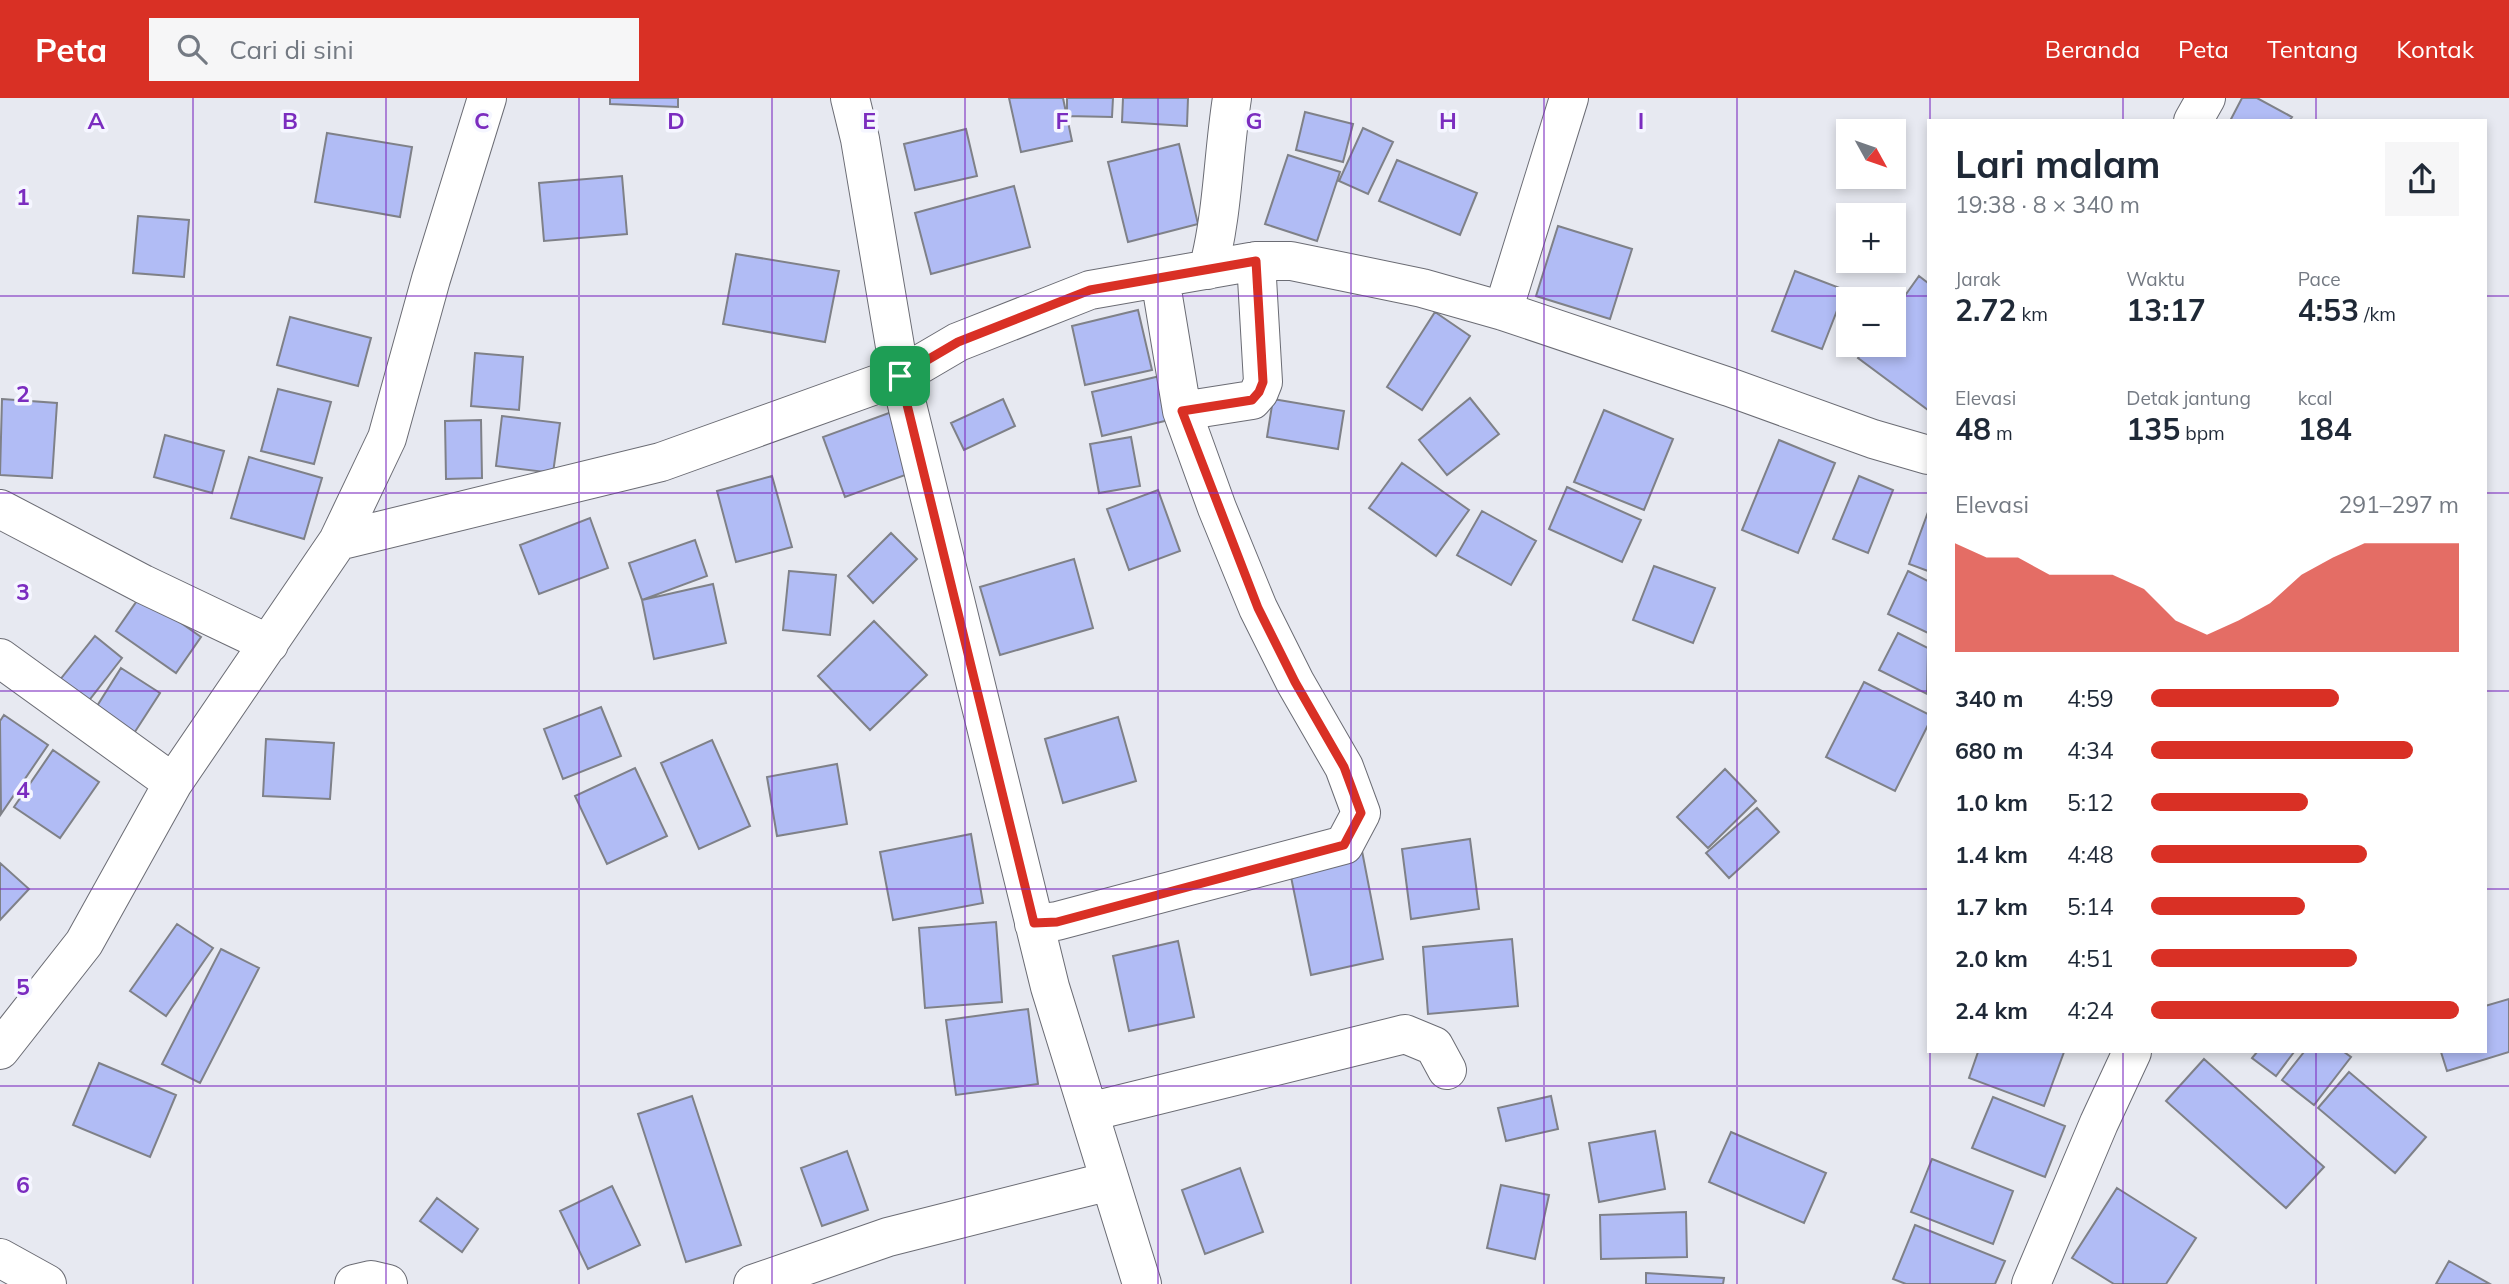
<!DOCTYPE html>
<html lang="id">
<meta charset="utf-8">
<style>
:root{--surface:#fff;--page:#f6f6f7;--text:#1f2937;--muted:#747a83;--accent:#d93025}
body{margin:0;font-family:Mulish,sans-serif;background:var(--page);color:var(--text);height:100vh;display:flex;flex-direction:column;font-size:26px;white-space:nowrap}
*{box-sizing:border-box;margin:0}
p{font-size:23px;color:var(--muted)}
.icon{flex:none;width:38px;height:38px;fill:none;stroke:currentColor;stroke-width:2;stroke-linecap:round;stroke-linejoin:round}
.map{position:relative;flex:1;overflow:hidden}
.side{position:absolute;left:1927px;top:21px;width:560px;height:934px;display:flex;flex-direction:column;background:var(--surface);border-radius:0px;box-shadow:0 4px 10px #0003}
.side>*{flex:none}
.needle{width:46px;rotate:130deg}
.controls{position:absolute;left:1836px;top:21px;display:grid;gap:14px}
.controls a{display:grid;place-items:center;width:70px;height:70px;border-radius:0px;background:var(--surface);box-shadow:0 4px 10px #0003;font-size:35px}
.pin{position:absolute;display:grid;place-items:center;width:60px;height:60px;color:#fff;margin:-30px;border-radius:14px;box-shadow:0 4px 10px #0006}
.round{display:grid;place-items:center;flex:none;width:74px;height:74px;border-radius:0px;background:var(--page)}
.overview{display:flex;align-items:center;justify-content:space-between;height:119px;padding:0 28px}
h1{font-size:38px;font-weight:700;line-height:52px}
.stats{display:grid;grid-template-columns:repeat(3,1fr);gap:10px;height:119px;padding:7px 28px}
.stats div{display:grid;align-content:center}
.stats b{font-size:30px;font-weight:700}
.stats small{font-size:19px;font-weight:400}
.stats p{font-size:19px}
.chart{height:196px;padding:14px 28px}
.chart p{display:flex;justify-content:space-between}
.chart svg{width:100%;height:126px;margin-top:7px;fill:var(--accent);opacity:.7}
ul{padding:0 28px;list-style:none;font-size:23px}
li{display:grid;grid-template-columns:112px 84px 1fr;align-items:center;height:52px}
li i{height:18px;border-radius:9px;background:var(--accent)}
header{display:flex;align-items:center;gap:42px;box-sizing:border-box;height:98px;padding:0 35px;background:var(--accent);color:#fff}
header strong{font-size:33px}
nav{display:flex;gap:38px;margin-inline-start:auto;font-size:24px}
.search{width:490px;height:63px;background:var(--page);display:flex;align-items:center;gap:18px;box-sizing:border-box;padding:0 24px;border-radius:0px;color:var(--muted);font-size:26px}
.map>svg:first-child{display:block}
</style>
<header>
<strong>Peta</strong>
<div class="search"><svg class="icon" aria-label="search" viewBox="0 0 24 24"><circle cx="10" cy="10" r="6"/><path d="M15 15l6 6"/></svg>Cari di sini</div>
<nav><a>Beranda</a><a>Peta</a><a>Tentang</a><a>Kontak</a></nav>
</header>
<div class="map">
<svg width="2509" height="1186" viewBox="0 0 2509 1186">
<rect width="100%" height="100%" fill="#e7e9f1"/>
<!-- building -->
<path fill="#b1bcf5" stroke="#7f8188" stroke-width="2" d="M610,0H678V9L610,6Z
M1009,0H1063L1072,43L1021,54Z
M1067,0H1113L1112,19L1067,18Z
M1123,0H1188L1187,28L1122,24Z
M2242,0H2257L2292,19L2289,23H2230Z
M1305,14L1353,26L1343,64L1296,52Z
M1363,30L1393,44L1368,96L1339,83Z
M966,31L977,78L915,92L904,46Z
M327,35L412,49L400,119L315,104Z
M1179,46L1198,126L1128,144L1108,64Z
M1288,57L1340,74L1317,143L1265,126Z
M1397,62L1477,95L1460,137L1379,103Z
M622,78L627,136L544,143L539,85Z
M1014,88L1030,149L931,176L915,115Z
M138,118L189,122L184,179L133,175Z
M1558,128L1632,151L1610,221L1536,198Z
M736,156L839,173L825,244L723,226Z
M1795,173L1845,192L1822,251L1772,233Z
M1919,178L1928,185V312L1858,260L1868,247H1894V213Z
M1138,212L1152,272L1085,287L1072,228Z
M1435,214L1470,238L1422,312L1387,289Z
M290,219L371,240L358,288L277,267Z
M475,255L523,259L519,312L471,308Z
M1160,278L1169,322L1102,338L1092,294Z
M278,291L331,304L314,366L261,353Z
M1470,300L1499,336L1447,377L1419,342Z
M2,301L57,305L52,380L0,377Z
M1003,301L1015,328L964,352L951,325Z
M1273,301L1344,313L1338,351L1267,339Z
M897,312L919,372L845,399L823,339Z
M1604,312L1673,341L1644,412L1574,384Z
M502,318L560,325L553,375L496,368Z
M481,322L482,380L446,381L445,323Z
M165,337L224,353L212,395L154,379Z
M1131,339L1140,388L1099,395L1090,346Z
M1779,342L1835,365L1798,455L1742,432Z
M249,359L322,380L304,441L231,420Z
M1402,365L1469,412L1436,458L1369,410Z
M772,378L792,449L736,464L717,393Z
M1859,378L1893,392L1868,455L1833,441Z
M1567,389L1641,422L1622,464L1549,431Z
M1158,392L1180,453L1129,472L1107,411Z
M1482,413L1536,443L1511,487L1457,457Z
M1928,414V473L1909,466Z
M590,420L608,470L539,496L520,447Z
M891,435L917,461L873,505L848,478Z
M695,442L707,478L642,502L629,465Z
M1074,461L1093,530L1000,557L980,489Z
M1654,468L1715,490L1693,545L1633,522Z
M789,473L836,477L830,537L783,532Z
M1908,473L1928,483V535L1888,516Z
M713,486L726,545L654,561L642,502Z
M141,497L201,539L176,575L116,533Z
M874,523L927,577L870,632L818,578Z
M1898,535L1928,550L1927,596L1879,572Z
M95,538L122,560L87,605L59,583Z
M121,570L160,595L131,640L92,616Z
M1864,584L1928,616V627L1895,693L1826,659Z
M601,609L621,658L563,681L544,631Z
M4,617L48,647L1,716L0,623Z
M1118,619L1136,683L1063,705L1045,641Z
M266,641L334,645L330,701L263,698Z
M712,642L750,728L699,751L661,665Z
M53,652L99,684L60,740L14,709Z
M837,666L847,726L777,738L767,679Z
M635,670L667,738L607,766L575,698Z
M1725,671L1756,703L1708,750L1677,719Z
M1757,710L1779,734L1729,780L1706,755Z
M971,736L983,805L893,822L880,754Z
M1470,741L1479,811L1411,821L1402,751Z
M1362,753L1383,861L1311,877L1289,769Z
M0,765L29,791L0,822Z
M996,824L1002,904L925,910L919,830Z
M177,826L213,850L166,918L130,893Z
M1512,841L1518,908L1428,916L1423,849Z
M1178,843L1194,919L1129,933L1113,858Z
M221,851L259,870L200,985L162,966Z
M2509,901V954L2447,973L2441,954H2485V908Z
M1028,911L1038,986L956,997L946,922Z
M1978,954H2064L2044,1008L1969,980Z
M2257,954H2294L2276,978L2252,960Z
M2304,954H2344L2351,959L2314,1007L2282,982Z
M2204,961L2324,1069L2286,1110L2166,1003Z
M99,965L176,997L150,1059L73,1027Z
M2349,974L2426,1039L2395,1075L2318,1010Z
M692,998L741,1147L686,1164L638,1016Z
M1551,998L1558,1031L1506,1043L1498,1010Z
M1993,999L2065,1028L2045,1079L1972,1050Z
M1655,1033L1665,1091L1599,1104L1589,1045Z
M1731,1034L1826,1075L1804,1125L1709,1084Z
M847,1053L868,1112L822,1128L801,1070Z
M1932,1061L2013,1093L1993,1146L1911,1114Z
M1240,1070L1263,1134L1205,1156L1182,1092Z
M1501,1087L1549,1097L1535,1161L1487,1150Z
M612,1088L640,1147L588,1171L560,1113Z
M2117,1090L2196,1140L2166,1186H2114L2072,1160Z
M437,1100L478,1131L462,1154L420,1123Z
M1686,1114L1687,1159L1601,1161L1600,1117Z
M1915,1127L2005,1163L1995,1186H1906L1893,1181Z
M2449,1163L2490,1186H2436Z
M1646,1175L1724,1180L1723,1186H1646Z"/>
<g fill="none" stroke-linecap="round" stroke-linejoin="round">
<defs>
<path id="street" d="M850,0L860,41L900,278L1050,889L1142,1186
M2193,23L2206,0
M1208,172C1223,116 1223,57 1232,0
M1503,213L1569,0
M1182,313L1252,302L1259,294L1263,284L1256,163
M0,411L143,486L269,546
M338,443L661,364L900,278L958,244L1090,192L1256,163H1291L1422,190L1503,213L1729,289L1873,341L1928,357
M0,560L173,685
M1034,826L1057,823L1344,747L1361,715L1344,669L1295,584L1258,510L1217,410L1182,313L1160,180
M0,952L84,845L173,685L338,443L387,340L431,181L487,0
M1089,1014L1405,936L1434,948L1447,972
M0,1160L47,1186
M354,1186L371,1182L388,1186
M753,1186L888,1139L1110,1083
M2031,1186L2099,1025L2132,954"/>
</defs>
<!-- street casing -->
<use href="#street" stroke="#6b6c74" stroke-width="40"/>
<!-- street -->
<use href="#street" stroke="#fff" stroke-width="38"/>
</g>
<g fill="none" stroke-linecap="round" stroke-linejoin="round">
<defs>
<path id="route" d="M1256,163L1263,284L1259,294L1252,302L1182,313L1258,510L1295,584L1344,669L1361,715L1344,747L1057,824L1034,825L900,278L958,244L1090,192Z"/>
</defs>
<!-- route casing -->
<use href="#route" stroke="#fff" stroke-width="14"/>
<!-- route -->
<use href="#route" stroke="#d93025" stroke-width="9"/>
</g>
<!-- grid -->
<path fill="none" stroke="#7b2cbf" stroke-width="2" stroke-opacity="0.55" d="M193,0V1186M386,0V1186M579,0V1186M772,0V1186M965,0V1186M1158,0V1186M1351,0V1186M1544,0V1186M1737,0V1186M1930,0V23M2123,0V23M2316,0V23M0,198H1928M2485,198H2509M0,395H1928M2485,395H2509M0,593H1928M2485,593H2509M0,791H1928M2485,791H2509M1930,954V1186M2123,954V1186M2316,954V1186M0,988H2509"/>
<g font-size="23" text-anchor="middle" font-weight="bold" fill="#7b2cbf" stroke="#f5f6ff" stroke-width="7" stroke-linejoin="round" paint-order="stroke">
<text x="96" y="31">A</text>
<text x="290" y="31">B</text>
<text x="482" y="31">C</text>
<text x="676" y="31">D</text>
<text x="869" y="31">E</text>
<text x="1062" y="31">F</text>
<text x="1254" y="31">G</text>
<text x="1448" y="31">H</text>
<text x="1641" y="31">I</text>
<text x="23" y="107">1</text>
<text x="23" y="304">2</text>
<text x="23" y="502">3</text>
<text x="23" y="700">4</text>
<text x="23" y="897">5</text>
<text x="23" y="1095">6</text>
</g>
</svg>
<div class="controls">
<a><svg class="needle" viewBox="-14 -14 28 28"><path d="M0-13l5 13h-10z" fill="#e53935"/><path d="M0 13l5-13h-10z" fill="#747a83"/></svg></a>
<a>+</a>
<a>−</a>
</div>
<div class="pin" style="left:900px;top:278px;background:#1e9e55"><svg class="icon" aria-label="arrive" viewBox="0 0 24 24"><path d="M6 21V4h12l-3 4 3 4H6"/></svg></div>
<section class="side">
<div class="overview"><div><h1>Lari malam</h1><p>19:38 · 8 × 340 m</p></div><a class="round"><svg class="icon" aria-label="share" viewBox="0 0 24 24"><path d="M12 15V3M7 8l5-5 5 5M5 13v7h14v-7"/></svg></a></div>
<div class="stats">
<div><p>Jarak</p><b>2.72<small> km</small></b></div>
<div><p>Waktu</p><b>13:17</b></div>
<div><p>Pace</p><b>4:53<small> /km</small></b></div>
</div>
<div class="stats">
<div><p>Elevasi</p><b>48<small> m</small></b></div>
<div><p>Detak jantung</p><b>135<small> bpm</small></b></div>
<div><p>kcal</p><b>184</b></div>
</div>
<div class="chart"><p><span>Elevasi</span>291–297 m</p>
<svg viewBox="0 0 160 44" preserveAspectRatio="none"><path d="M0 44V6L10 11L20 11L30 17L40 17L50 17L60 22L70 33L80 38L90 33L100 27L110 17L120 11L130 6L140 6L150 6L160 6V44z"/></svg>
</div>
<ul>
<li><b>340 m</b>4:59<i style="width:61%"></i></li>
<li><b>680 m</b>4:34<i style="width:85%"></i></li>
<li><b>1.0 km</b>5:12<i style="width:51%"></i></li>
<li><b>1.4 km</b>4:48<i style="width:70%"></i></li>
<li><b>1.7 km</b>5:14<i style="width:50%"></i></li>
<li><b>2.0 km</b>4:51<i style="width:67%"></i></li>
<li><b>2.4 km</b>4:24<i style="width:100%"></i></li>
</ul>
</section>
</div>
